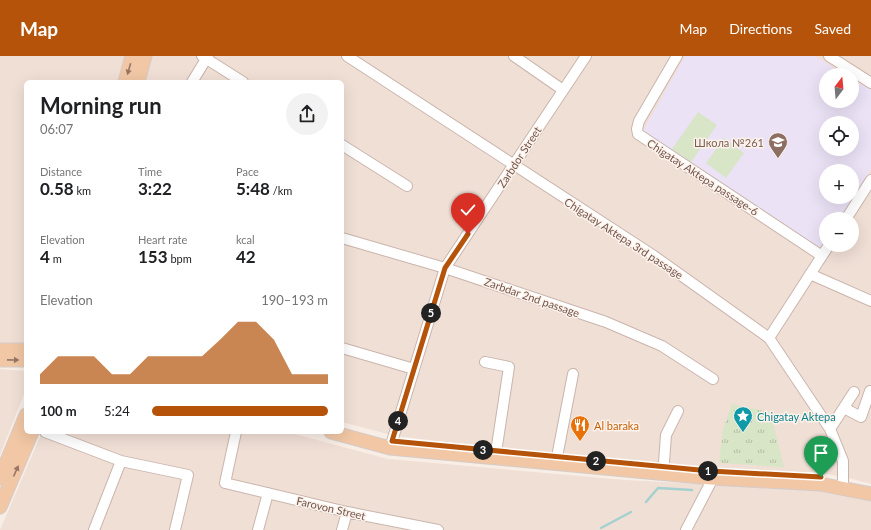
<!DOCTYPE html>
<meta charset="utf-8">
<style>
:root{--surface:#fff;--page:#f2f2f2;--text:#202124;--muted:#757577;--accent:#b45309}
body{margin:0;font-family:Lato,sans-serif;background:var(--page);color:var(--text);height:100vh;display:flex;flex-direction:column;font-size:15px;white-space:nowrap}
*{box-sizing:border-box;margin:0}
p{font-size:13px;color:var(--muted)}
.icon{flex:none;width:22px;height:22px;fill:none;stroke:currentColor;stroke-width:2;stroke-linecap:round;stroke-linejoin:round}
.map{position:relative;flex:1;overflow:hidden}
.details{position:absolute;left:24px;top:24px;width:320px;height:354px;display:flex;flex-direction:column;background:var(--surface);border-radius:6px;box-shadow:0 4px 16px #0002}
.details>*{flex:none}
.needle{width:26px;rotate:16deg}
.buttons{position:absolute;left:819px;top:12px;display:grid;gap:8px}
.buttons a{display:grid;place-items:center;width:40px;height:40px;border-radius:50%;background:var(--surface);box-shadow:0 4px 16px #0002;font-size:20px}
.pin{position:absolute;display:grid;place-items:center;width:34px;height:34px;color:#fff;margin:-41px -17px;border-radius:50% 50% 50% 0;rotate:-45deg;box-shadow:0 0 4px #0007}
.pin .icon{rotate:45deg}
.km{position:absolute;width:20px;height:20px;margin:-10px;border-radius:50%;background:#222;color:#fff;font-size:11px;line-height:20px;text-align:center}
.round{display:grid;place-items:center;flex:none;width:42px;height:42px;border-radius:21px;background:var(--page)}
.headline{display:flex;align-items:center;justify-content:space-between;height:68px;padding:0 16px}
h1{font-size:22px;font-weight:700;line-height:30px}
.metrics{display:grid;grid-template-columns:repeat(3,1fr);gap:6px;height:68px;padding:4px 16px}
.metrics div{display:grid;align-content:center}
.metrics b{font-size:17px;font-weight:700}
.metrics small{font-size:11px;font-weight:400}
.metrics p{font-size:11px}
.chart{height:112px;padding:8px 16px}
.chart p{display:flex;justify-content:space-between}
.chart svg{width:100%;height:72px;margin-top:4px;fill:var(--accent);opacity:.7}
ul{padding:0 16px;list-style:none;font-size:13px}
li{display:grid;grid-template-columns:64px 48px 1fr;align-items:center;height:30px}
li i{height:10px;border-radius:5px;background:var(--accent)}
header{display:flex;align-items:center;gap:24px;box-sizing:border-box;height:56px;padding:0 20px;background:var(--accent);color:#fff}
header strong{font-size:19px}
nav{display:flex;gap:22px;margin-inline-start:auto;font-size:14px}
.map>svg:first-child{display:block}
</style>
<header>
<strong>Map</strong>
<nav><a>Map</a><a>Directions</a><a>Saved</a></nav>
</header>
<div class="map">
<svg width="871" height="474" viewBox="0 0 871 474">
<defs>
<pattern id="grass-tufts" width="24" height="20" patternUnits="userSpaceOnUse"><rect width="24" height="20" fill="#d8e5c6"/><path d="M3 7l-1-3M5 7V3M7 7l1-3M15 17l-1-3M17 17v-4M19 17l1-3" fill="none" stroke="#b4bca3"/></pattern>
</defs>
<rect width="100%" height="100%" fill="#f9eee6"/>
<!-- residential -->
<path fill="#f0dfd5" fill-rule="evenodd" d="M0,0H131L123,26H26V292L0,291Z
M142,0H871V428L849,422L821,417L713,412L557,399L395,380L342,366V26H136ZM826,19H852V45H826ZM826,67H852V93H826ZM826,115H852V141H826ZM826,163H852V189H826Z
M0,313L26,315V333L0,399Z
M42,376H287L388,403L625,424L836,435L871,445V474H0Z"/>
<!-- education -->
<path fill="#ebe2f6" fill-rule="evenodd" d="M685,0H815L846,19H826V45H852V23L871,34V113L840,163H826V186L821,193L643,75ZM826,67H852V93H826ZM826,115H852V141H826Z"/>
<!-- grass -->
<path fill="url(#grass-tufts)" d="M732,348C746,352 761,352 774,359L773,367L784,411L719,407L723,373Z"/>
<!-- pitch -->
<path fill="#d8e5c6" d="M698,56L717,69L691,106L672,93Z
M724,82L744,97L726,122L706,107Z"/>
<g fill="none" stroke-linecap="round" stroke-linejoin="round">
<!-- stream -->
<path stroke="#a4d1d0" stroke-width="2.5" d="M646,446L658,432L692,434
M601,472L631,456"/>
<defs>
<path id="minor" d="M202,0L243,26
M347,0L654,200L769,282L830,373L843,405V432
M514,0L563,34
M677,0L639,65L637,73L638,78L822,200
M829,0L871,27
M192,26L208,0
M342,89L407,130
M846,163L871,124
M342,182L445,212L606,266L662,290L713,323
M810,218L871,245
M769,282L829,189
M342,292L414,313
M485,306L509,311L495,403
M844,352L861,361L870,335
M830,373L854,336
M45,376L121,405L188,419L175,474
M236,376L225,427L347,456L438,474
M390,392L445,212L586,0
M557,401L573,318
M661,417L664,406L666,379L678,355
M94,474L121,405
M258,474L268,437
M342,474L347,456
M686,474L711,426L710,415"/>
<path id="major" d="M125,26L132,0
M138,26L145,0
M0,294H26
M0,304H26
M331,376L390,392L711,422L820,428L871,438
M0,422L26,359
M0,451L32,376"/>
</defs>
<!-- minor casing -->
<use href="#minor" stroke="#cab5ad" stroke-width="12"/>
<!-- major casing -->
<use href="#major" stroke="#d4ccca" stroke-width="15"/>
<!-- minor -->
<use href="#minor" stroke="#fff" stroke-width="10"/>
<!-- major -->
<use href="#major" stroke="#f1c7a5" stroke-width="13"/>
</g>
<!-- one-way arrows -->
<defs><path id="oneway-solid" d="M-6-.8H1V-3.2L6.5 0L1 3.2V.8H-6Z"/></defs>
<g fill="#977668">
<use href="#oneway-solid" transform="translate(129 13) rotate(106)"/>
<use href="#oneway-solid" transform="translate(13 304) rotate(1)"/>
<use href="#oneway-solid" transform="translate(16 415) rotate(-66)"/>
</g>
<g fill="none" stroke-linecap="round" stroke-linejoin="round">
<defs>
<path id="route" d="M468,178L445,212L392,385L710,415L821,421"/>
</defs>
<!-- route casing -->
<use href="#route" stroke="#fff" stroke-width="8"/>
<!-- route -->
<use href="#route" stroke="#b45309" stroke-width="5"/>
</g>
<!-- icons -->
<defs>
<symbol id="school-pin" viewBox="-11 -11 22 30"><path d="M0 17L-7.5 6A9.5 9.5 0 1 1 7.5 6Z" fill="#8d6e63" stroke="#fdf3eb"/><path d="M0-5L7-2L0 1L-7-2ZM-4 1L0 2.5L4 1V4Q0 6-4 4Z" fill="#fff"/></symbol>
<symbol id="sight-pin" viewBox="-11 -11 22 30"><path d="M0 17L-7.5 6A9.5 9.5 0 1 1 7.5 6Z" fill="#0f9aa8" stroke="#fdf3eb"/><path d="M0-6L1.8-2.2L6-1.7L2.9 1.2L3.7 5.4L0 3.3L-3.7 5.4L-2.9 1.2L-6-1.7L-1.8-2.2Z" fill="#fff"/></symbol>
<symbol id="restaurant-pin" viewBox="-11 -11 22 30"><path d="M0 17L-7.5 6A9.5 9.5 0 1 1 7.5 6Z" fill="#e8710a" stroke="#fdf3eb"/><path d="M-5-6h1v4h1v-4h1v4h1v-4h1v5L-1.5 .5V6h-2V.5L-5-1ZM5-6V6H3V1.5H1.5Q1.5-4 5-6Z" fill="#fff"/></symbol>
</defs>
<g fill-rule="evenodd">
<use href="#school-pin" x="767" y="75" width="22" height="30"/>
<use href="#sight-pin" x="732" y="349" width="22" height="30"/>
<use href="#restaurant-pin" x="569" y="358" width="22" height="30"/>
</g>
<g text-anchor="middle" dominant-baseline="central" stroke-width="3" stroke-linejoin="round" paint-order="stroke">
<!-- education labels -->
<g font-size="11" fill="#785e54" stroke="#fdf3eb" text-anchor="end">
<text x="764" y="86">Школа №261</text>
</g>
<!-- street labels -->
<g font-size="11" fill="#70544e" stroke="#fdf3eb">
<text transform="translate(519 101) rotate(-57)">Zarbdor Street</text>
<text transform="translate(703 121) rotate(33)">Chigatay Aktepa passage-6</text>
<text transform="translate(624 182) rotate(33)">Chigatay Aktepa 3rd passage</text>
<text transform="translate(532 241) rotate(19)">Zarbdar 2nd passage</text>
<text transform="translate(331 452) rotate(13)">Farovon Street</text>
</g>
<!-- culture labels -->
<g font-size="11" fill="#0d838f" stroke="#fdf3eb" text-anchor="start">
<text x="757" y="360">Chigatay Aktepa</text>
</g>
<!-- food labels -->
<g font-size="11" fill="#c56008" stroke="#fdf3eb" text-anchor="start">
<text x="594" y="369">Al baraka</text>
</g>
</g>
</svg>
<div class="buttons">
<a><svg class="needle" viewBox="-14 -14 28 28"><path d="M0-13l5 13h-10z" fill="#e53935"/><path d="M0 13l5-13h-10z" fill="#757577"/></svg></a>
<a><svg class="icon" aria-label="locate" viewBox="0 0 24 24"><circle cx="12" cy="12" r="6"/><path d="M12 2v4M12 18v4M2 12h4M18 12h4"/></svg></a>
<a>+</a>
<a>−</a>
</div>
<div class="pin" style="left:821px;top:421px;background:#1e9e55"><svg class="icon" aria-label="arrive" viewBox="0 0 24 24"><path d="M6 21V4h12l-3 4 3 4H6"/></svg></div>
<div class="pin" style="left:468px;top:178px;background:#d93025"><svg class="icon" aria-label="check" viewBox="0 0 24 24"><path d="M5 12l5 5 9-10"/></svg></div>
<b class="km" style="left:708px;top:415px">1</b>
<b class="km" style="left:596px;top:405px">2</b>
<b class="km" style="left:483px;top:394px">3</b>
<b class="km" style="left:398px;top:365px">4</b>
<b class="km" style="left:431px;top:257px">5</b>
<section class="details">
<div class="headline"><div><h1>Morning run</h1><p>06:07</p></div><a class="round"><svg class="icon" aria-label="share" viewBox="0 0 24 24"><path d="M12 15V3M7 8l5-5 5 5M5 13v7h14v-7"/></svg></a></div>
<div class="metrics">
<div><p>Distance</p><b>0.58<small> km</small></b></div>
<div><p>Time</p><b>3:22</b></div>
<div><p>Pace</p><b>5:48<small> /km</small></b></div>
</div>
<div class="metrics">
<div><p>Elevation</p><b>4<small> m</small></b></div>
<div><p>Heart rate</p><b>153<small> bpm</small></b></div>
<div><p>kcal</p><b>42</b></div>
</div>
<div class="chart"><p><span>Elevation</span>190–193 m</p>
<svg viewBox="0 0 160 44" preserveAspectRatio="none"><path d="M0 44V38L10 27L20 27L30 27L40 38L50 38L60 27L70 27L80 27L90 27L100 17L110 6L120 6L130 17L140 38L150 38L160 38V44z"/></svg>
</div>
<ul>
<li><b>100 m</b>5:24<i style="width:100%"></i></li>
</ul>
</section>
</div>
